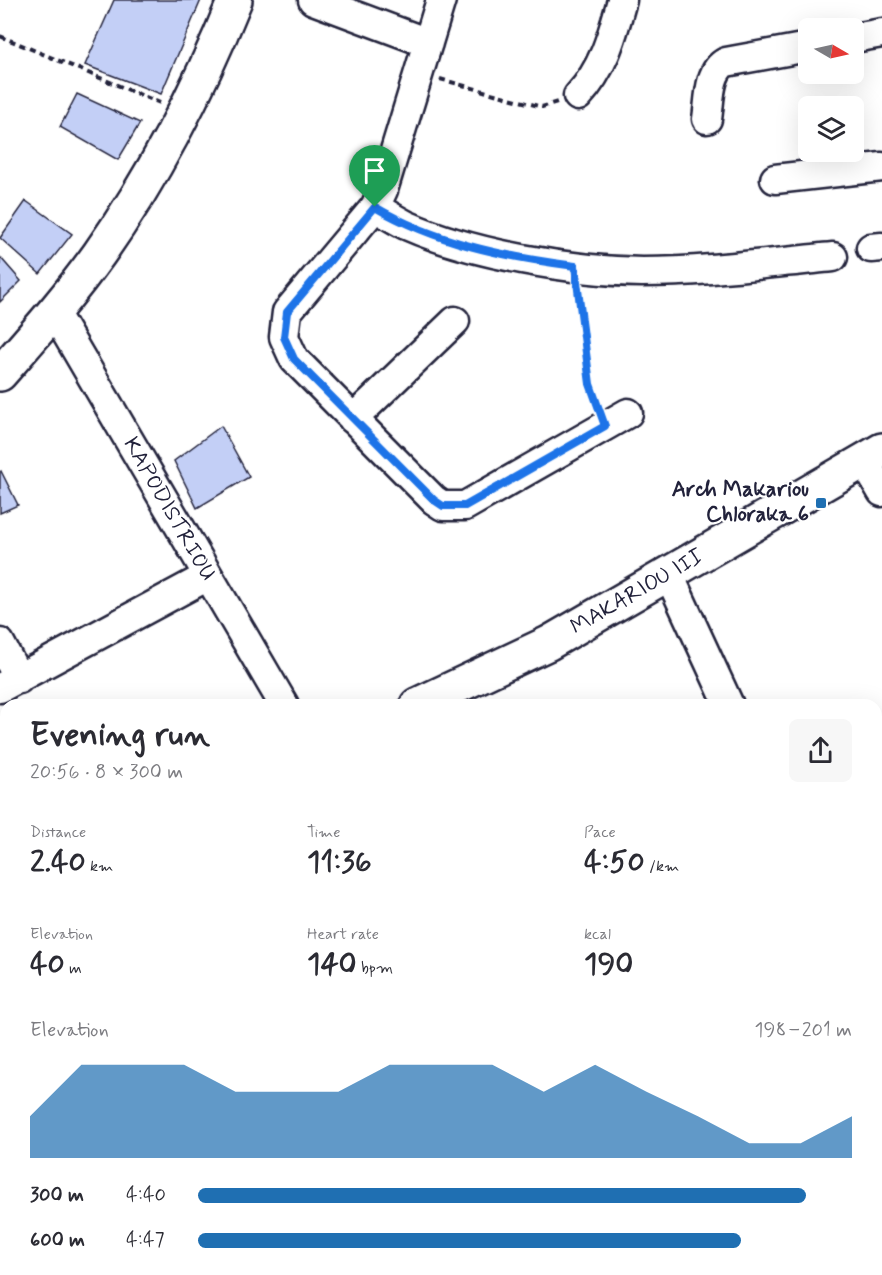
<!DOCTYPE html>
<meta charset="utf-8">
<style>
:root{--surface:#fff;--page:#f7f7f7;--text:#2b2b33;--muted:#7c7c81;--accent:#1f6fb2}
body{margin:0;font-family:Mynerve,sans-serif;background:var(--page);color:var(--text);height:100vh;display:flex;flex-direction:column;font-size:22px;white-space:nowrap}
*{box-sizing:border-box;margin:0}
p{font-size:20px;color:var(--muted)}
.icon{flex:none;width:33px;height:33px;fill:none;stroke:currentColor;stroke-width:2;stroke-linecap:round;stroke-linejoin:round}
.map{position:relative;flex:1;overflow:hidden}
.panel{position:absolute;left:0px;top:699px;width:882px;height:576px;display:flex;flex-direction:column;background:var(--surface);border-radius:18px 18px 0 0;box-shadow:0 6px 24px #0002}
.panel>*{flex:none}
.needle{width:39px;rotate:99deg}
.fabs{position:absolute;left:798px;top:18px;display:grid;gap:12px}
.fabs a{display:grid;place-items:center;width:66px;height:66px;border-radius:9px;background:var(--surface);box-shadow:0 6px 24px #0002;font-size:30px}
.pin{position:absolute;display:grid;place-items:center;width:51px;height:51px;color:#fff;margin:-62px -26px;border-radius:50% 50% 50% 0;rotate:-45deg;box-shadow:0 0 6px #0007}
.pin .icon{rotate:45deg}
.round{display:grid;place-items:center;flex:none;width:63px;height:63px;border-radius:9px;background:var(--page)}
.head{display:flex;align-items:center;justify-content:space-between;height:102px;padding:0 30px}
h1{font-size:33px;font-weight:700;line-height:45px}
.stats{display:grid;grid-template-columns:repeat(3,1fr);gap:9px;height:102px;padding:6px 30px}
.stats div{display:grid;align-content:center}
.stats b{font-size:30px;font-weight:700}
.stats small{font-size:16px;font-weight:400}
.stats p{font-size:16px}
.chart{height:168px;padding:12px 30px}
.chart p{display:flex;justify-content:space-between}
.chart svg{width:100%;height:108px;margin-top:6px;fill:var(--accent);opacity:.7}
ul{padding:0 30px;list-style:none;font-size:20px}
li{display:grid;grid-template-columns:96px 72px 1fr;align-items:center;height:45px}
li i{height:15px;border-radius:8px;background:var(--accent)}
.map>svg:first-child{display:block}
</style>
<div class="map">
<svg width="882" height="1275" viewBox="0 0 882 1275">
<rect width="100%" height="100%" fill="#fff"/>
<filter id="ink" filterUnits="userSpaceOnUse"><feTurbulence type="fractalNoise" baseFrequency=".0167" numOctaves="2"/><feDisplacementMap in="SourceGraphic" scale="12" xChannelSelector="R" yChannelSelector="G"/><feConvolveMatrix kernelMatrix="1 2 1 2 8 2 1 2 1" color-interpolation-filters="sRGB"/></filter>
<g filter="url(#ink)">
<!-- building -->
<path fill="#c3cff6" stroke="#22223b" stroke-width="1.5" d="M114,0H201L161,94L85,65Z
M77,94L140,123L118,160L60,127Z
M26,201L72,234L40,274L0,238Z
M0,257L21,281L0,302Z
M221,426L249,477L197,508L174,461Z
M1,471L18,505L0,513V472Z
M6,919V967L0,952V921Z
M125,1269H151L153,1275H108Z
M211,1269H231L232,1275H212Z"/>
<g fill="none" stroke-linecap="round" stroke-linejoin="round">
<defs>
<path id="minor" d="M313,0L428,43
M441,0L383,190L375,207L287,312L284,337L294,359L434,500L443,506H465L628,413
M854,38L882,33
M578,96C604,68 612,36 622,0
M707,119C710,101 708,71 726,62L808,47
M775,179L882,167
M375,207C385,213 396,220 406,225C471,254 572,271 642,272C705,272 770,263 833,257
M871,248L882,247
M54,312L284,705
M353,419L455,321
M864,461L882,492
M669,575L729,705
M0,643L19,679
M0,688L208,576
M876,810L882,806
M876,928H882
M173,1269L175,1275
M396,1269L399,1275"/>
<path id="major" d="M0,374C34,335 69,296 99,254C155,175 199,89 235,0
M417,705L549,643L882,450
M0,880L6,877"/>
</defs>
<!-- minor casing -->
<use href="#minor" stroke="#22223b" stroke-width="33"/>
<!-- major casing -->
<use href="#major" stroke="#22223b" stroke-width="38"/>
<!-- path -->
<path stroke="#22223b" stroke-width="4" stroke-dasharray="6 4.5" stroke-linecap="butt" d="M0,36L160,103
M440,79L542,107L557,102
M578,290L590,384L597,404"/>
<!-- minor -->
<use href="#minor" stroke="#fff" stroke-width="28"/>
<!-- major -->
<use href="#major" stroke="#fff" stroke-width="33"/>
</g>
</g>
<g fill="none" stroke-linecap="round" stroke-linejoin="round" filter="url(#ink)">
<defs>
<path id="route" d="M375,207C436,243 506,257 575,266L590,384L605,426L465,506H443L434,500L294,359L284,337L287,312Z"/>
</defs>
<!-- route casing -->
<use href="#route" stroke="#fff" stroke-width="12"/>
<!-- route -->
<use href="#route" stroke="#1a73e8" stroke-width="8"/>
</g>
<!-- markers -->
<rect fill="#1f6fb2" stroke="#fff" stroke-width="2" x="815" y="497" width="12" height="12" rx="3"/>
<g text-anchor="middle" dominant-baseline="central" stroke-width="4.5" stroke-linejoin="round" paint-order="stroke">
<!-- poi labels -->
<g font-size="22" font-weight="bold" fill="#22223b" stroke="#fff" text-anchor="end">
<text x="809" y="490">Arch Makariou<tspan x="809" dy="25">Chloraka 6</tspan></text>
</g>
<!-- street labels -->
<g font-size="22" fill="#22223b" stroke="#fff">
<text transform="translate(169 509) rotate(60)">KAPODISTRIOU</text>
<text transform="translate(637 592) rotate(-30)">MAKARIOU III</text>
</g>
</g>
</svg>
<div class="fabs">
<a><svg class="needle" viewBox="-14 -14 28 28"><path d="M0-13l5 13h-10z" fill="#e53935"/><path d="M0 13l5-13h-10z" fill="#7c7c81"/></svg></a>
<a><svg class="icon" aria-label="layers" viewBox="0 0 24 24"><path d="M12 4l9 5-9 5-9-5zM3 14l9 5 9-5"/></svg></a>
</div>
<div class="pin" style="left:375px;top:207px;background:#1e9e55"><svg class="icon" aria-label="arrive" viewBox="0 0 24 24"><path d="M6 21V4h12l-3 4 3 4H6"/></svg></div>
<section class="panel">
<div class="head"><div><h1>Evening run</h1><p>20:56 · 8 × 300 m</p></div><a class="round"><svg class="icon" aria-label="share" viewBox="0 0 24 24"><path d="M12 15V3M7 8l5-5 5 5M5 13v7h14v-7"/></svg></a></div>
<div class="stats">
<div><p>Distance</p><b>2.40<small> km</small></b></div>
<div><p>Time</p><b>11:36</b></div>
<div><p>Pace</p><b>4:50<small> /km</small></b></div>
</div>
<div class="stats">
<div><p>Elevation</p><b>40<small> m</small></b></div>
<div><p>Heart rate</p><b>140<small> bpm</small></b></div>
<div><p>kcal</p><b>190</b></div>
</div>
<div class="chart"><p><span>Elevation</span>198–201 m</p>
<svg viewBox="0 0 160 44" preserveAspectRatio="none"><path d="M0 44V27L10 6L20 6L30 6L40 17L50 17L60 17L70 6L80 6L90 6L100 17L110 6L120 17L130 27L140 38L150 38L160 27V44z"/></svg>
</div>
<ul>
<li><b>300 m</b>4:40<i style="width:93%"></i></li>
<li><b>600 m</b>4:47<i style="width:83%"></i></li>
</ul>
</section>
</div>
